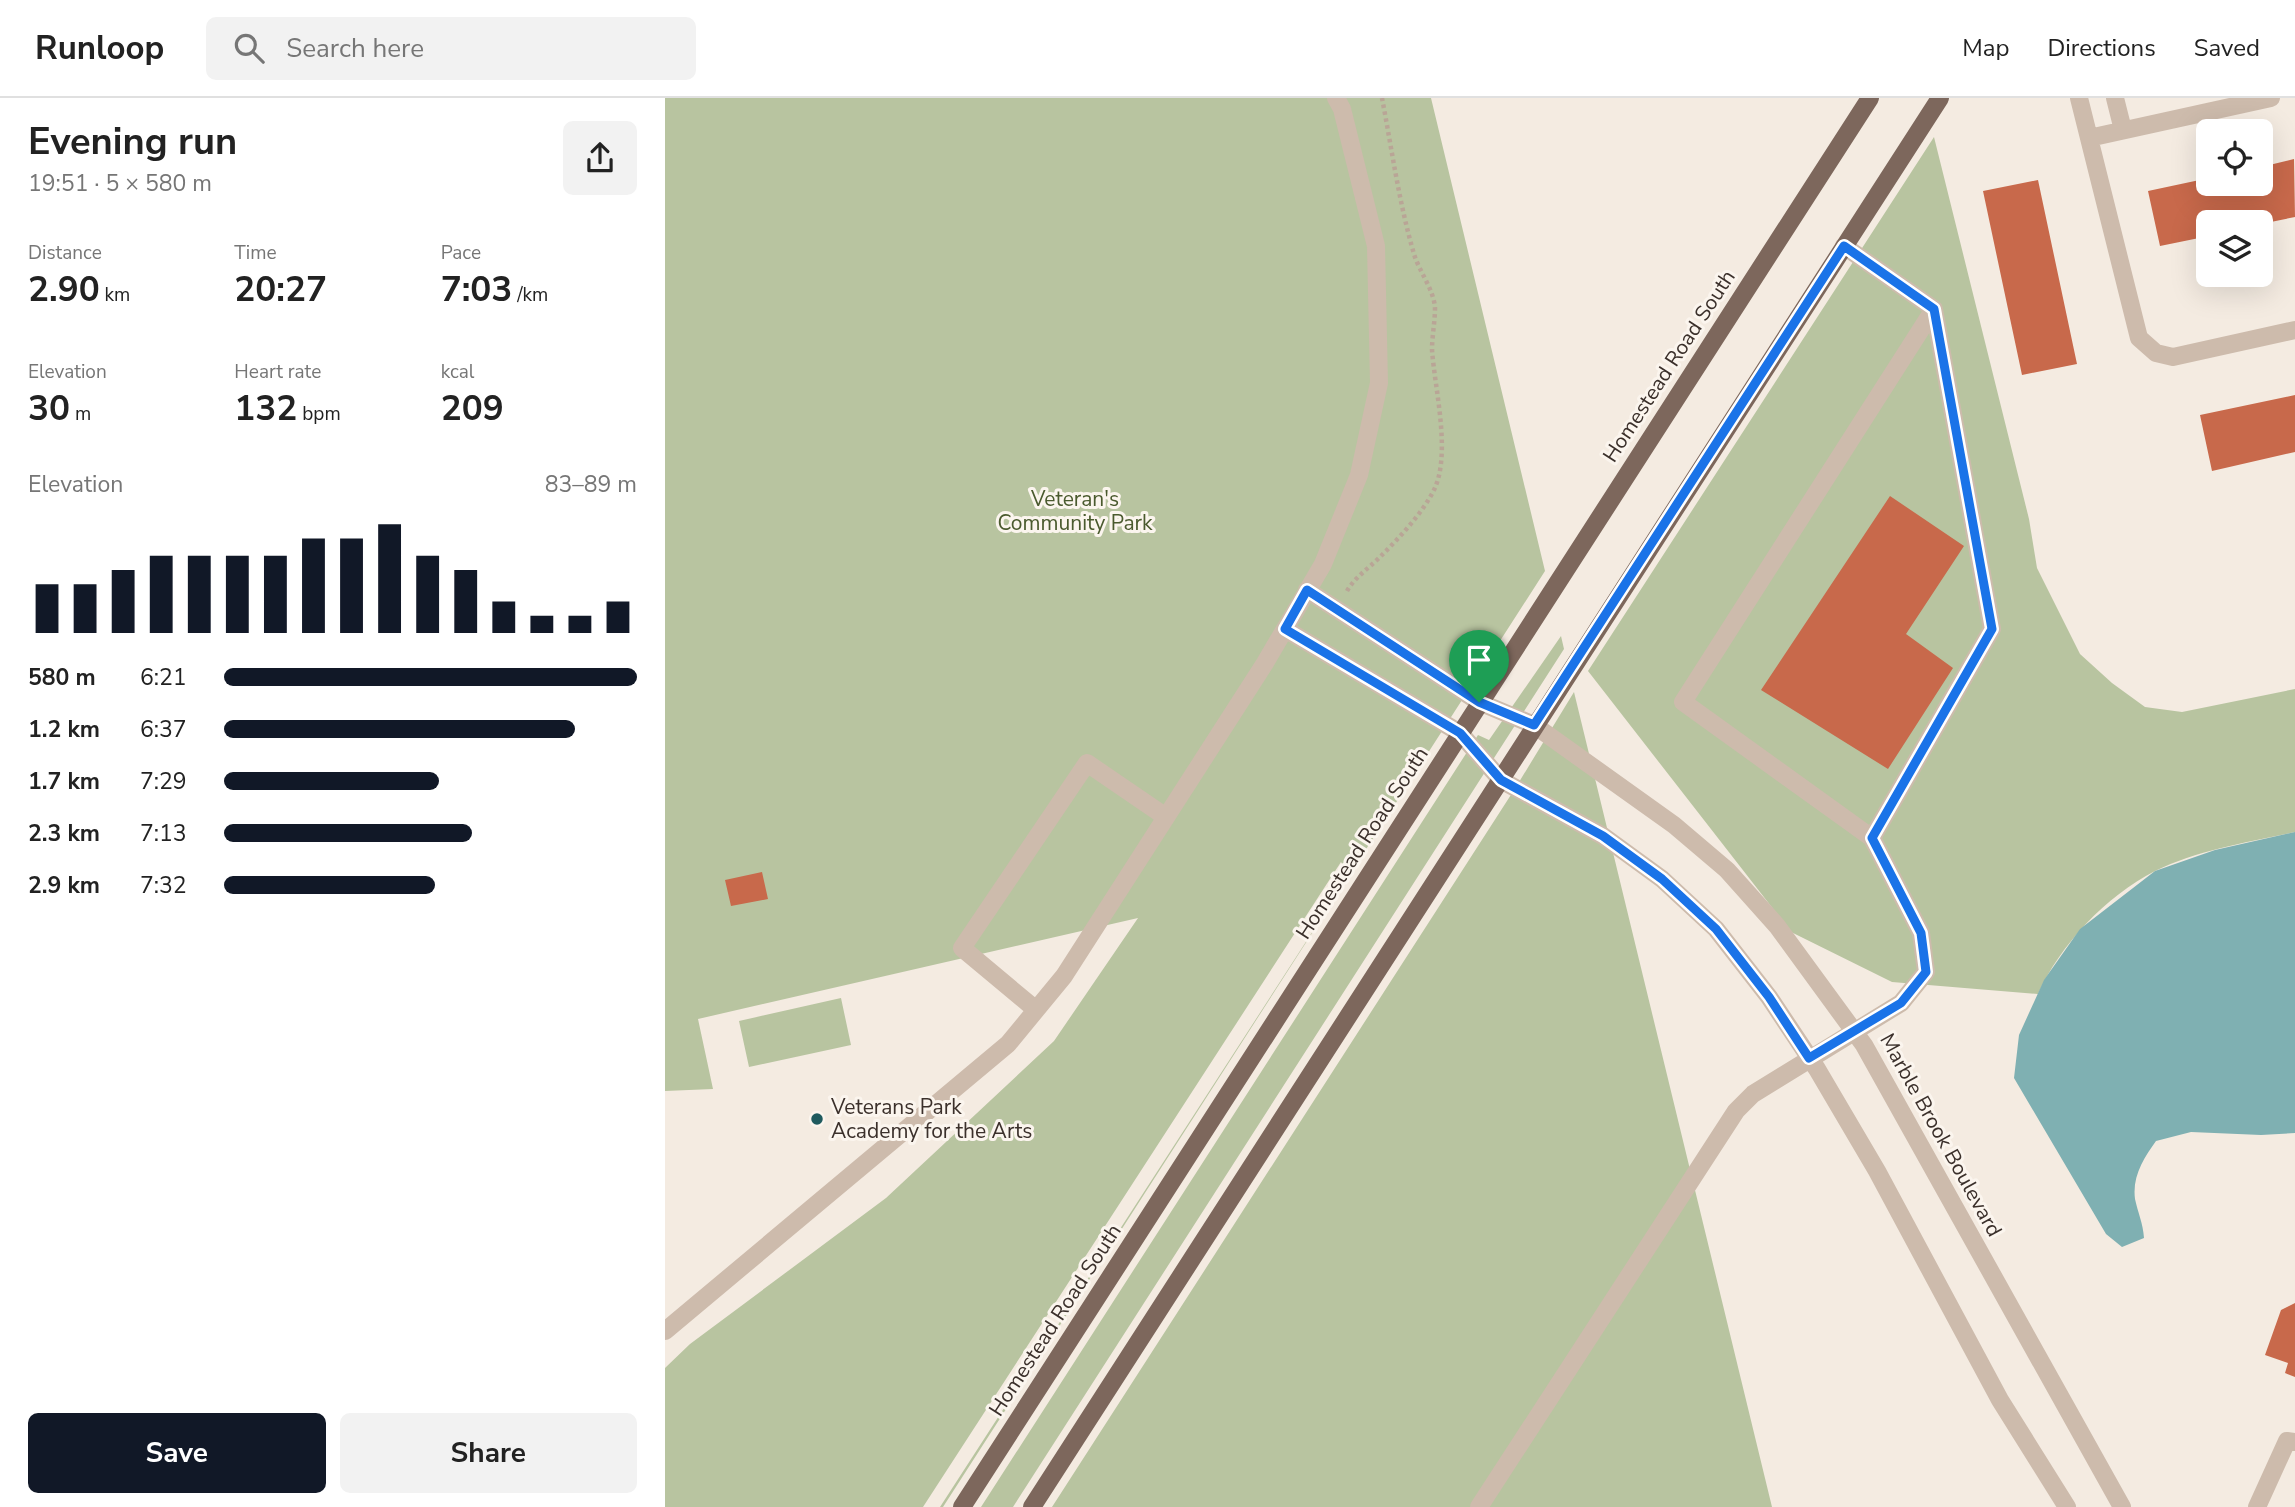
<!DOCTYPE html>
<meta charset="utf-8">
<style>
:root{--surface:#fff;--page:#f2f2f2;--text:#222;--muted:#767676;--line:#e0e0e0;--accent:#111827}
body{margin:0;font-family:"Nunito Sans",sans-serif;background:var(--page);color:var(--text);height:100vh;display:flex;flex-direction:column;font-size:26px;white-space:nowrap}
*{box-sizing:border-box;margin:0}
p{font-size:23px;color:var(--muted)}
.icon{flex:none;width:38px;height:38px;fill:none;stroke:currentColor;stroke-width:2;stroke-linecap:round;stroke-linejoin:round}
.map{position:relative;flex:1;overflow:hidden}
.drawer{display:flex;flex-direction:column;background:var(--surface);width:665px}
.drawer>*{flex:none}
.buttons{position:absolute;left:1531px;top:21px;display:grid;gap:14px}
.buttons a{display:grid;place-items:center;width:77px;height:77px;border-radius:10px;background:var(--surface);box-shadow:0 7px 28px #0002;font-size:35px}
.pin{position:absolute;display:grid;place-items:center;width:60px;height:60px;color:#fff;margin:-72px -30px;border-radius:50% 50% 50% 0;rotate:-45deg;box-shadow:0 0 7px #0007}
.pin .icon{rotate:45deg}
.round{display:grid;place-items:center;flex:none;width:74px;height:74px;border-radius:10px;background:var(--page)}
.head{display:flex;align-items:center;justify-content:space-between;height:119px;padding:0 28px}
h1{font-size:38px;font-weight:700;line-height:52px}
.stats{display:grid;grid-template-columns:repeat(3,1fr);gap:10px;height:119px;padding:7px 28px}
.stats div{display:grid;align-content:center}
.stats b{font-size:35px;font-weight:700}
.stats small{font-size:19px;font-weight:400}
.stats p{font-size:19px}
.chart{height:196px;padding:14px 28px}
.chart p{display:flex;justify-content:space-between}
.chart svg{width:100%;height:126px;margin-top:7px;stroke:var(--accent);stroke-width:6}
.cta{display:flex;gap:14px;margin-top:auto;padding:14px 28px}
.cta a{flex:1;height:80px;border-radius:10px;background:var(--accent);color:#fff;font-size:28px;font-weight:700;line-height:80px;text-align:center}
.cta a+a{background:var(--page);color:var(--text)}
ul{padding:0 28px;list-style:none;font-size:23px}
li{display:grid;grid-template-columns:112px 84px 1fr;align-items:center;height:52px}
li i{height:18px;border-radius:9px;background:var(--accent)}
header{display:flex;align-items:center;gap:42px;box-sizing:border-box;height:98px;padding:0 35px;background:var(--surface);border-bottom:2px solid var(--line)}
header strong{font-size:33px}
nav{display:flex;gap:38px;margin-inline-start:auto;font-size:24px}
.search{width:490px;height:63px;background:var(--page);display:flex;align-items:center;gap:18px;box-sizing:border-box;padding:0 24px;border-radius:10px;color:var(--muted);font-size:26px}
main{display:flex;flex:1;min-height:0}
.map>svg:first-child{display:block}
</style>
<header>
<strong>Runloop</strong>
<div class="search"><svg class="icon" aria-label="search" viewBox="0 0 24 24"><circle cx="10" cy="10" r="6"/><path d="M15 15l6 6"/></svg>Search here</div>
<nav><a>Map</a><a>Directions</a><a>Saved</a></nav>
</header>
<main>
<section class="drawer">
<div class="head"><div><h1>Evening run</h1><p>19:51 · 5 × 580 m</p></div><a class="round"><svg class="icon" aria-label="share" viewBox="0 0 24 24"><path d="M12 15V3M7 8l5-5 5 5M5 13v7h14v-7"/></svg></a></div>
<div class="stats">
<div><p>Distance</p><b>2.90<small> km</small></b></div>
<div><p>Time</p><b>20:27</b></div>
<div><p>Pace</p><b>7:03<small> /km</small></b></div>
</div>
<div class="stats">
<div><p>Elevation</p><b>30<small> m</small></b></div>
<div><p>Heart rate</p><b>132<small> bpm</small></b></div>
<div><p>kcal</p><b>209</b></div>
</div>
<div class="chart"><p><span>Elevation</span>83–89 m</p>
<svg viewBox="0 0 160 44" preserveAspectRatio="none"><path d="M5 44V27M15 44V27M25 44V22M35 44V17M45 44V17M55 44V17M65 44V17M75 44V11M85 44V11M95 44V6M105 44V17M115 44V22M125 44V33M135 44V38M145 44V38M155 44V33"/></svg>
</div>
<ul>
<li><b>580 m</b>6:21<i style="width:100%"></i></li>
<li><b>1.2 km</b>6:37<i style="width:85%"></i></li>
<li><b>1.7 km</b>7:29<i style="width:52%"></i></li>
<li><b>2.3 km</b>7:13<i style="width:60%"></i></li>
<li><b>2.9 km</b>7:32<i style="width:51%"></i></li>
</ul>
<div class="cta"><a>Save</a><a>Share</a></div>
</section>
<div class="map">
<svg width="1630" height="1409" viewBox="0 0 1630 1409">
<rect width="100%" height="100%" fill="#f4ebe1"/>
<!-- green -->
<path fill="#b8c4a0" d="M0,0H766L880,473L278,1409H275L681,782L682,773L676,764L258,1409H0V1270L25,1246L221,1100L389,943L473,820L33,921L48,991L0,993Z
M1269,39L1364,421L1372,470L1415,556L1447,585L1480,609L1517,614L1630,591V734C1584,744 1533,752 1490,773C1441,798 1395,847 1373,896L1227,884L1126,834L923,573Z
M896,538L899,551L348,1409H316L813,637L824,642Z
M909,594L1107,1409H387L851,689Z
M176,900L186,947L84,969L74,923Z"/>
<!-- water -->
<path fill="#7fb0b2" d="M1630,734V1035L1596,1037L1526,1034L1491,1043C1479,1060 1467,1078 1470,1101C1473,1115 1478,1125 1479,1140L1457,1149L1441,1136L1349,980L1354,937L1379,882L1415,831L1490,773L1550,752Z"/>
<!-- building -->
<path fill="#c8694b" d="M1629,61L1630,119L1596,126L1544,124V138L1495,148L1483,93L1544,80V86H1596V69Z
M1373,82L1412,266L1357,277L1318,93Z
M1630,297V354L1547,373L1535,317Z
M1225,398L1299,448L1241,536L1288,570L1223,671L1096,592Z
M97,774L103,801L66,808L60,782Z
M1630,1205V1279L1620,1275L1623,1265L1600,1257L1616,1212Z"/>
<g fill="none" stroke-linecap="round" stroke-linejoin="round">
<!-- path -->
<path stroke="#b9a596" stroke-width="4.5" stroke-dasharray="3.5 3.5" stroke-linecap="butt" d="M682,493C690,479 703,471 715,459C734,440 755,418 768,394C787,358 770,293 767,252C767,238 770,224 770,210C769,192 754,173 749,156C734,105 727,52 717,0"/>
<!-- minor -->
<path stroke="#cdbbac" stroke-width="18" d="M1414,0L1474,240L1491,255L1508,259L1630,232
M1450,0L1458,32
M1424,40L1606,0
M642,492L814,604L869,627L1009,727L1062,772L1112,828L1199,947L1457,1409
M620,531L795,635L836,682L938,738L997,781L1051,831L1104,899L1152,971L1212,1073L1335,1302L1402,1409
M1207,740L1327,531L1269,211
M370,911L297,850L422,665L501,719
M0,1233L343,946L399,878L600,565L658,466L694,377L714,285L711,148L677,11L671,0
M814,1409L1071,1013L1088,996L1236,905L1261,874L1256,835L1207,740L1018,604L1269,211L1179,148
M1592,1409L1622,1343L1630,1344"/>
<!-- major -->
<path stroke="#7d675c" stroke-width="18" d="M297,1409L1205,0
M367,1409L1275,0"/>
</g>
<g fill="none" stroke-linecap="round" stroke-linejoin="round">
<defs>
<path id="route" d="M1179,148L1269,211L1327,531L1207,740L1256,835L1261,874L1236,905L1144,960L1104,899L1051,831L997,781L938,738L836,682L795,635L620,531L642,492L814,604L869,627Z"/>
</defs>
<!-- route casing -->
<use href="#route" stroke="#fff" stroke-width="14"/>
<!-- route -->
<use href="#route" stroke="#1a73e8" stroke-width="9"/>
</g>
<!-- markers -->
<circle fill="#1f5a5e" stroke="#fbf5ee" stroke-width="2.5" cx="152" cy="1021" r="7"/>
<g text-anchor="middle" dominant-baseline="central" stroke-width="6" stroke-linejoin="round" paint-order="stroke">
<!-- street labels -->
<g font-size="21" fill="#3b302b" stroke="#fbf5ee">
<text transform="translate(1004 268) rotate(-57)">Homestead Road South</text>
<text transform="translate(697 745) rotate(-57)">Homestead Road South</text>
<text transform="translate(1276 1037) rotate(61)">Marble Brook Boulevard</text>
<text transform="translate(390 1222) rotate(-57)">Homestead Road South</text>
</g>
<!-- park labels -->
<g font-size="21" fill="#4a5a2e" stroke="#fbf5ee">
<text x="410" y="401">Veteran's<tspan x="410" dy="24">Community Park</tspan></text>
</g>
<!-- poi labels -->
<g font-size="21" fill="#3b302b" stroke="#fbf5ee" text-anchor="start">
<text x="166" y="1009">Veterans Park<tspan x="166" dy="24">Academy for the Arts</tspan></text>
</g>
</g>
</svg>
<div class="buttons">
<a><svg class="icon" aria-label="locate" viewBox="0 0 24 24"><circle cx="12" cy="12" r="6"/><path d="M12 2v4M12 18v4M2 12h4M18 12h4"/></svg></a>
<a><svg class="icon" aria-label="layers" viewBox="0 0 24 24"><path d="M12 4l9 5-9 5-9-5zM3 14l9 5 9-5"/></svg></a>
</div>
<div class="pin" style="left:814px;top:604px;background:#1e9e55"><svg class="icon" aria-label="arrive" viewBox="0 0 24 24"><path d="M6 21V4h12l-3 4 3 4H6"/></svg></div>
</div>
</main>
